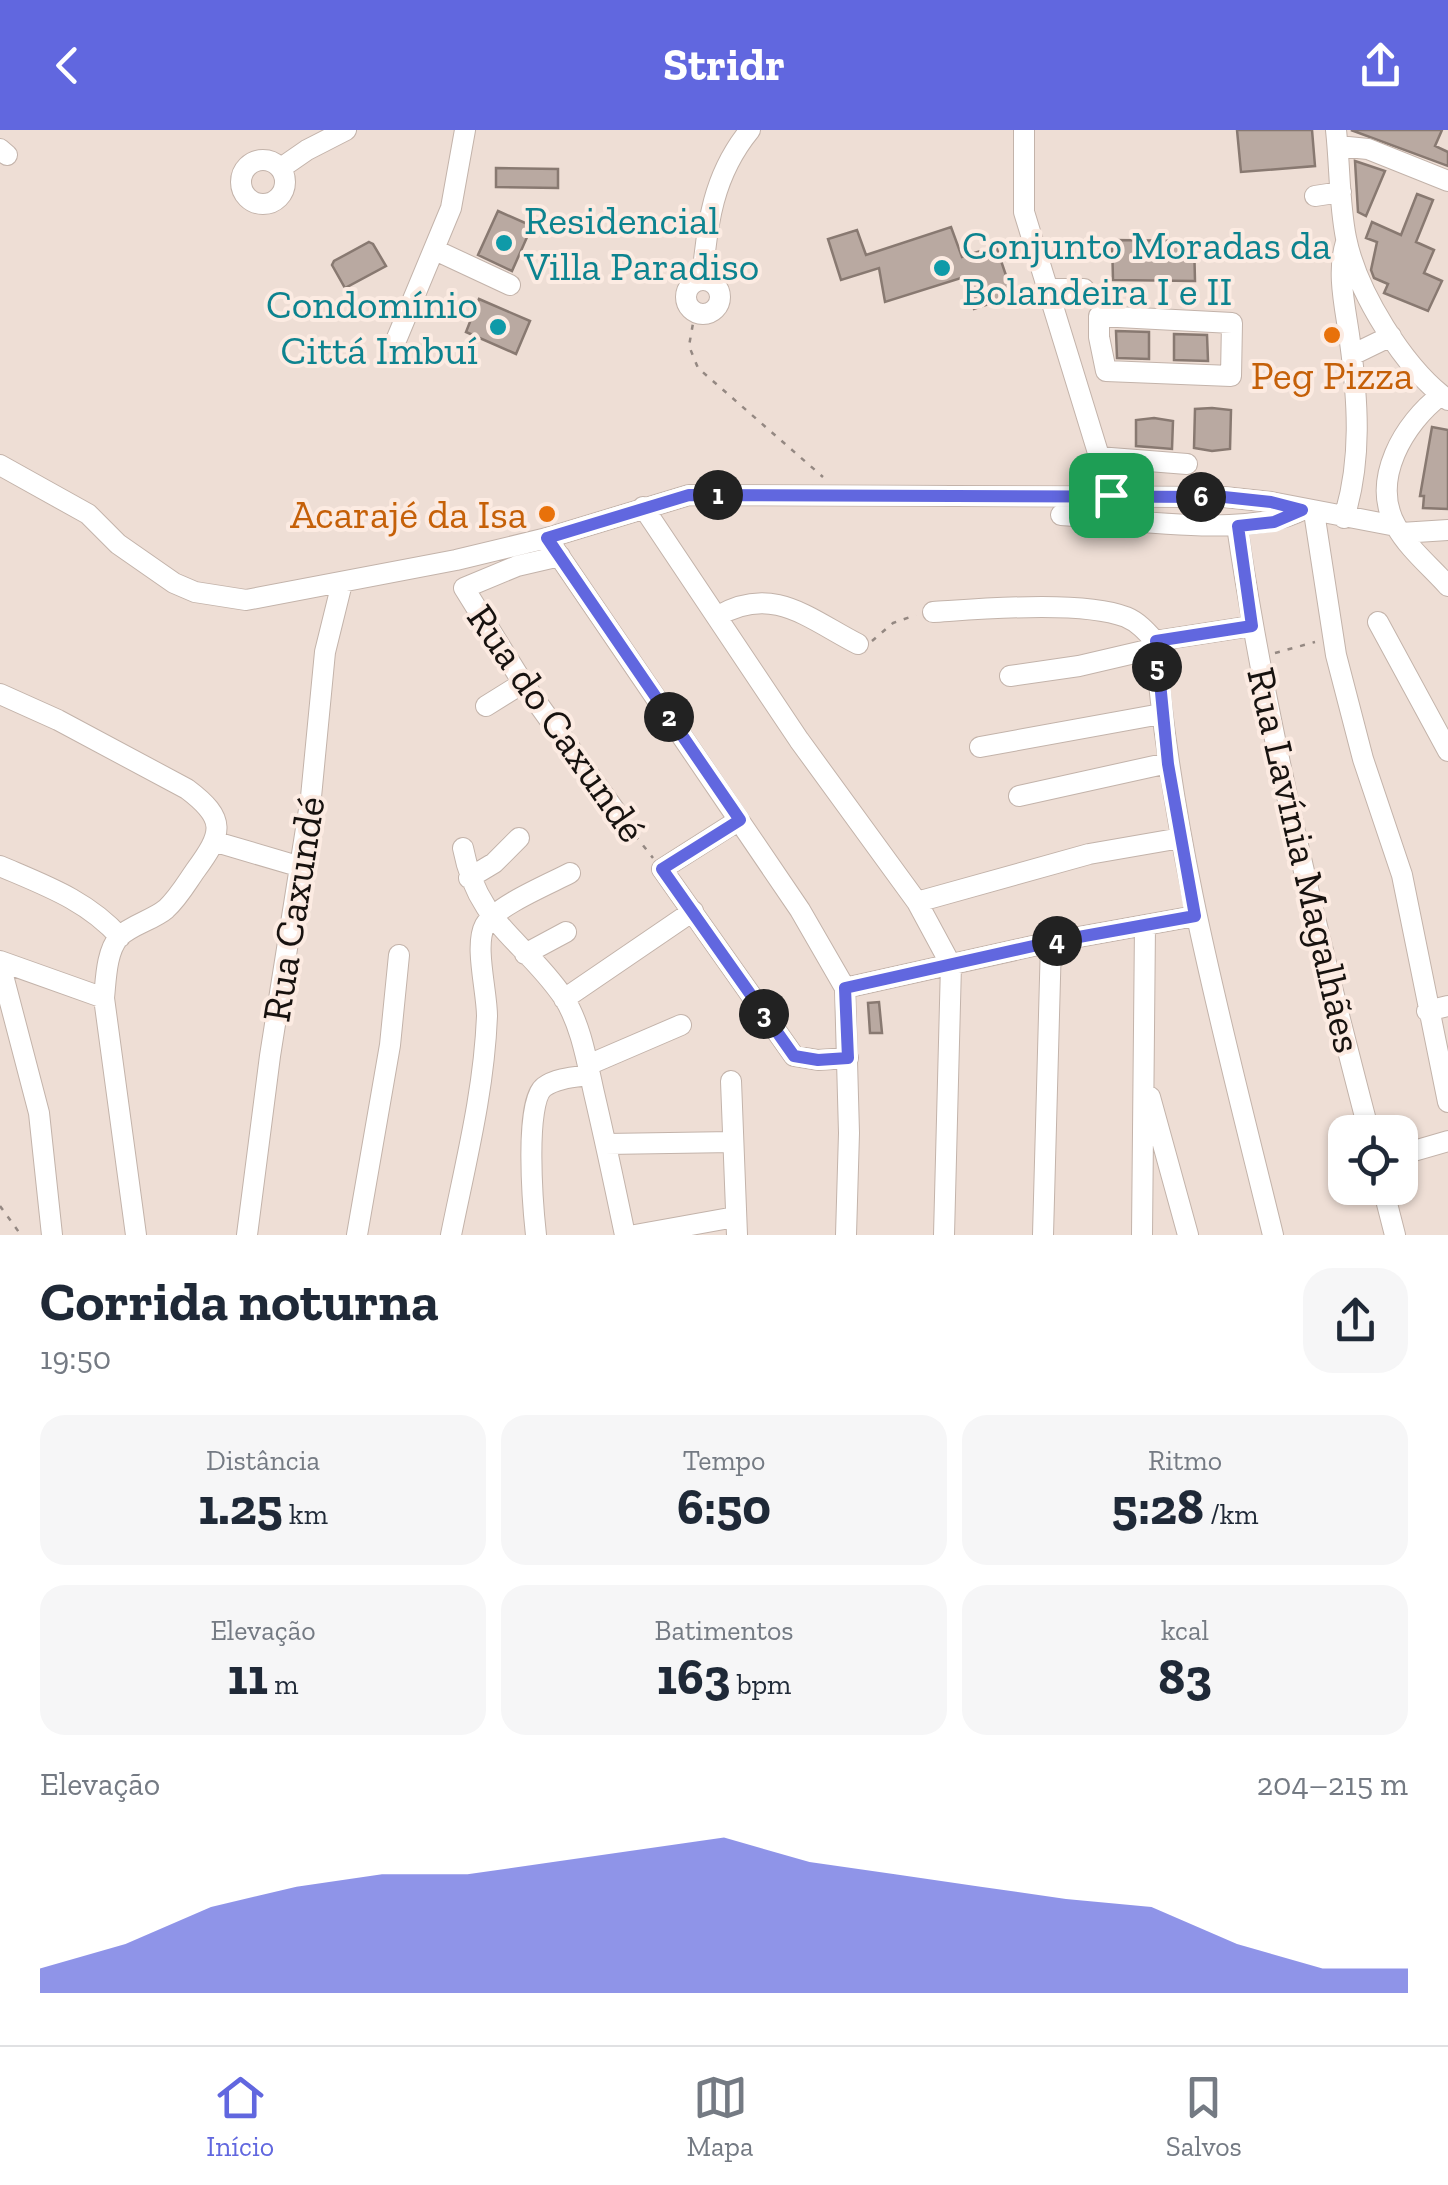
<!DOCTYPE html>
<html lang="pt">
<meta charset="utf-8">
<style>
:root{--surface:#fff;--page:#f6f6f7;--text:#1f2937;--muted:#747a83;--line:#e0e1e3;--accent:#6167df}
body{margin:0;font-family:"Zilla Slab",serif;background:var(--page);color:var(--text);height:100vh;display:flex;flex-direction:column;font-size:38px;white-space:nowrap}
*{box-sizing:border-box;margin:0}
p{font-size:32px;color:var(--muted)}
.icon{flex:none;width:55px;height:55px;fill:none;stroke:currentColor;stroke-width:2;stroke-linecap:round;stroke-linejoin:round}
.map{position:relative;height:1105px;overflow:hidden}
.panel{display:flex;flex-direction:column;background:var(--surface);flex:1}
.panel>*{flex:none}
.fabs{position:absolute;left:1328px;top:985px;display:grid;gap:20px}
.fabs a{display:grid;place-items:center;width:90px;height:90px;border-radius:20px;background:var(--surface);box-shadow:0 2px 8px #0004;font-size:50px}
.pin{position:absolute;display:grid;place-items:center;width:85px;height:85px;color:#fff;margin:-42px;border-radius:20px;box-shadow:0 5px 15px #0006}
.km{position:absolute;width:50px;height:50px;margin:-25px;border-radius:50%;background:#222;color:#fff;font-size:28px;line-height:50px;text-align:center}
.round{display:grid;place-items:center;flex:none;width:105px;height:105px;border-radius:30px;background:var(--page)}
.headline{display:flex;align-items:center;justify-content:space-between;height:170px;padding:0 40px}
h1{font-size:55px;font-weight:700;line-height:75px}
.metrics{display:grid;grid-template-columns:repeat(3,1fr);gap:15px;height:170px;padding:10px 40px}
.metrics div{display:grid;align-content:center;border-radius:25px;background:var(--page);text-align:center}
.metrics b{font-size:50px;font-weight:700}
.metrics small{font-size:28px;font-weight:400}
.metrics p{font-size:28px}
.chart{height:280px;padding:20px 40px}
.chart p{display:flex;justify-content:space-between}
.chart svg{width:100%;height:180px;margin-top:10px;fill:var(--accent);opacity:.7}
header{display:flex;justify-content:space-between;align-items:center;height:130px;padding:0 40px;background:var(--accent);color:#fff;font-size:45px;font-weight:700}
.menu{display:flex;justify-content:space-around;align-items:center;height:140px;border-top:2px solid var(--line);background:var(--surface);font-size:28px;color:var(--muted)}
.menu a{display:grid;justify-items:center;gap:5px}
.menu .current{color:var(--accent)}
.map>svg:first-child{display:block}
</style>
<header><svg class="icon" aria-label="back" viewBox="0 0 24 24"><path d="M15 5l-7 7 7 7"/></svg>Stridr<svg class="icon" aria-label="share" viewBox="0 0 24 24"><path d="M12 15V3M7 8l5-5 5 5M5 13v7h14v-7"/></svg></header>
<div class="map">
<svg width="1448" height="1105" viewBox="0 0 1448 1105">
<rect width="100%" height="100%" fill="#eeded5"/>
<!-- building -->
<path fill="#b9a9a1" stroke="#887971" stroke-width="2.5" d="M1237,0H1312L1315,36L1241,42Z
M1351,0H1442L1435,16L1448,22V36Z
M1355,31L1385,41L1366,86L1358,82Z
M496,38L558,39V58L496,57Z
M1417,64L1433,70L1416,112L1434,120L1424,143L1442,151L1428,181L1384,163L1388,154L1374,148L1371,140L1377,112L1366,108L1372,92L1401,105Z
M498,81L532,96L512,141L478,125Z
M951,97L962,127L996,116L1013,166L974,179L964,147L885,172L879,138L841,150L828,109L857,100L866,125Z
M1112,110L1194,111L1195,151L1113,150Z
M369,112L373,114L386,136L345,158L332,135L334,131Z
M479,169L530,191L516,224L466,202Z
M1116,201L1149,202V229L1117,228Z
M1174,204L1207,205L1208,231L1174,230Z
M1212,278L1231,280L1230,319L1212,321L1194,318L1195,279Z
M1154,288L1173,291L1172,319L1136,316V290Z
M1432,297L1448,300V379L1423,378L1424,366H1420Z
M879,872L882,903H870L868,873Z"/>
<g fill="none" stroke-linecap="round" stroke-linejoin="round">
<defs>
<path id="minor" d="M1024,0V82L1111,365
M1336,0C1340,36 1339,73 1346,108C1357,162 1404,238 1448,270
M1338,16L1368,19L1448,51
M0,19L7,25
M241 52a22 22 0 1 1 44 0a22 22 0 1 1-44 0Z
M281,38L307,20L346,0
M1315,66L1341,62
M435,120L510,155
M702,150C707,94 713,45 750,0
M686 167a17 17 0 1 1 34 0a17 17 0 1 1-34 0Z
M1048,159H1084
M1099,186L1232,193L1231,246L1106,241L1099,207Z
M397,208L451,78L465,0
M1352,225L1391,206
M1441,265C1404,293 1370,350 1396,396C1408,418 1431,437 1448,456
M1098,327L1187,334
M0,335L88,384L118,414L174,453L195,462L246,470L456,430L547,408L689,365L1224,367L1271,372L1396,396
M643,377L799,610L917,772L951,835L944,1105
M1314,382L1336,525L1363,629L1402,745L1448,972
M1061,385C1125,389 1248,409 1302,380
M1344,388C1362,330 1358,271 1350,212C1346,180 1336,144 1346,112
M1237,396C1267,600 1317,803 1369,1002
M1401,403L1448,400
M547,408L800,780L845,858L849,1003L846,1105
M560,426L517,436L464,458L523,553L616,682
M933,482C981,479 1082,470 1126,487C1138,492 1146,501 1155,511
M718,486C773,454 809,489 858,514
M1378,492L1448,621
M1252,496L1155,511C1171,713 1225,908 1273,1105
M1010,546L1079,536L1156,518
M0,564L58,590L187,659C227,689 223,703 195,741C186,754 178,768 166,779C153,790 131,795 119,807C106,822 106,850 104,868L136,1105
M486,576L523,553
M980,617L1161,584
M1019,666L1168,633
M739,690L662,739L794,926L818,930L848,928
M216,712L301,737
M463,718C478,796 524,809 564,868C581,895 587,932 594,963C605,1010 615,1057 625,1105
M0,736C44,755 87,770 120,807
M469,748L494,733L519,708
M917,772L1089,724L1181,708
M525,824L566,802
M0,831L104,868
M0,834L39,983L52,1105
M845,858L1051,812L1195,786
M564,869L693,781
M1427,881L1448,876
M588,935L681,895
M731,951L737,1105
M1150,967L1188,1105
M606,1014L733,1012
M1400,1025L1448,1011
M1383,1058L1395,1105
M247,1105L270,926L311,667L325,522L342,453
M357,1105L390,915L399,825
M451,1105C466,1031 484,961 487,886C487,861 474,815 485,795C496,776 549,754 570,743
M536,1105C533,1078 524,972 544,957C556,948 576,947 590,945
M635,1105L735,1087
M1043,1105L1051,812
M1142,1105L1145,795"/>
</defs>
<!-- minor casing -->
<use href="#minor" stroke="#c3b3aa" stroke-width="22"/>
<!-- path -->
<path stroke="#948882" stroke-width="2.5" stroke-dasharray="5 8" stroke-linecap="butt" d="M695,182L689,216L698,238L823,347
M872,511L893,493L916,485
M1275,523L1315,512
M627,695L653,728
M0,1076L21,1105"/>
<!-- minor -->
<use href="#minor" stroke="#fff" stroke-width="20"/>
</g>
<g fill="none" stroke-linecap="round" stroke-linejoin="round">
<defs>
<path id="route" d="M689,365L1224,367L1271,372L1302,380L1274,392L1238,396L1252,496L1156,511L1168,634L1195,786L1051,812L845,858L848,928L818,930L794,926L662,739L740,690L547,408Z"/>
</defs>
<!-- route casing -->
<use href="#route" stroke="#fff" stroke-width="20"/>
<!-- route -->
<use href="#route" stroke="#6167df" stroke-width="12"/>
</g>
<!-- markers -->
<g fill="#0f9aa8" stroke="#fcebe2" stroke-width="4">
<circle cx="504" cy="113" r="10"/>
<circle cx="942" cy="138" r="10"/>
<circle cx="498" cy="197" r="10"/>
</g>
<g fill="#e8710a" stroke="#fcebe2" stroke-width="4">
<circle cx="1332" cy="205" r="10"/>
<circle cx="547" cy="384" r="10"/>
</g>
<g text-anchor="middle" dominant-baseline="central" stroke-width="8" stroke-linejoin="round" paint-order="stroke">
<!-- culture labels -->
<g font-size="40" fill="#0d838f" stroke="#fcebe2" text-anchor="start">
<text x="524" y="90">Residencial<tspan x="524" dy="46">Villa Paradiso</tspan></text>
<text x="962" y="115">Conjunto Moradas da<tspan x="962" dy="46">Bolandeira I e II</tspan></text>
<text x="478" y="174" text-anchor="end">Condomínio<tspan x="478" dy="46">Cittá Imbuí</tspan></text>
</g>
<!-- food labels -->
<g font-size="40" fill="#c56008" stroke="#fcebe2">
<text x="1332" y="245">Peg Pizza</text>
<text x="527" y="384" text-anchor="end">Acarajé da Isa</text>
</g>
<!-- street labels -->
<g font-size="40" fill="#17120f" stroke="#fcebe2">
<text transform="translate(557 593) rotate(55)">Rua do Caxundé</text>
<text transform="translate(1305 730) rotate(77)">Rua Lavínia Magalhães</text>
<text transform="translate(293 779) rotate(-81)">Rua Caxundé</text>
</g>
</g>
</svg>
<div class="fabs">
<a><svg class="icon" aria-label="locate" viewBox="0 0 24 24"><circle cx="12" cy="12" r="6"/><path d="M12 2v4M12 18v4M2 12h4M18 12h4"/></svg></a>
</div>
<div class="pin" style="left:1111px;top:365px;background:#1e9e55"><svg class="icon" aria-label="arrive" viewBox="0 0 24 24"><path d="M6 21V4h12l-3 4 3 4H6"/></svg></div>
<b class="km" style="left:718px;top:365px">1</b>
<b class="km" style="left:669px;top:587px">2</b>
<b class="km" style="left:764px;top:884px">3</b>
<b class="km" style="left:1057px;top:811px">4</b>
<b class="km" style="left:1157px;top:537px">5</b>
<b class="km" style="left:1201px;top:367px">6</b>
</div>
<section class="panel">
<div class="headline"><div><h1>Corrida noturna</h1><p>19:50</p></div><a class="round"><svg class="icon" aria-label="share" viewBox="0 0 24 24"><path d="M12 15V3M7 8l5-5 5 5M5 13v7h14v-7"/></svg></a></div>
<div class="metrics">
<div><p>Distância</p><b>1.25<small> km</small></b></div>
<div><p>Tempo</p><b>6:50</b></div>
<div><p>Ritmo</p><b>5:28<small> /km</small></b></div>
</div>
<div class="metrics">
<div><p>Elevação</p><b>11<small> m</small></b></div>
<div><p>Batimentos</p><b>163<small> bpm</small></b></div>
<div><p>kcal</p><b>83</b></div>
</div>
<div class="chart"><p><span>Elevação</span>204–215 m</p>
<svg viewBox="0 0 160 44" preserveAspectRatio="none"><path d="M0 44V38L10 32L20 23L30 18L40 15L50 15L60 12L70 9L80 6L90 12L100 15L110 18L120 21L130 23L140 32L150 38L160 38V44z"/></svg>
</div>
</section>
<nav class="menu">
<a class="current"><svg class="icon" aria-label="home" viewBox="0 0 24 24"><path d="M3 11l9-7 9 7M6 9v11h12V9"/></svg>Início</a>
<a><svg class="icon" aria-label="map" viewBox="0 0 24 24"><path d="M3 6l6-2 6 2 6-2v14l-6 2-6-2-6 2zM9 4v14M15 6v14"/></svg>Mapa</a>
<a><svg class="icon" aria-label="saved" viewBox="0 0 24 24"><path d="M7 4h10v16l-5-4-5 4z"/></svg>Salvos</a>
</nav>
